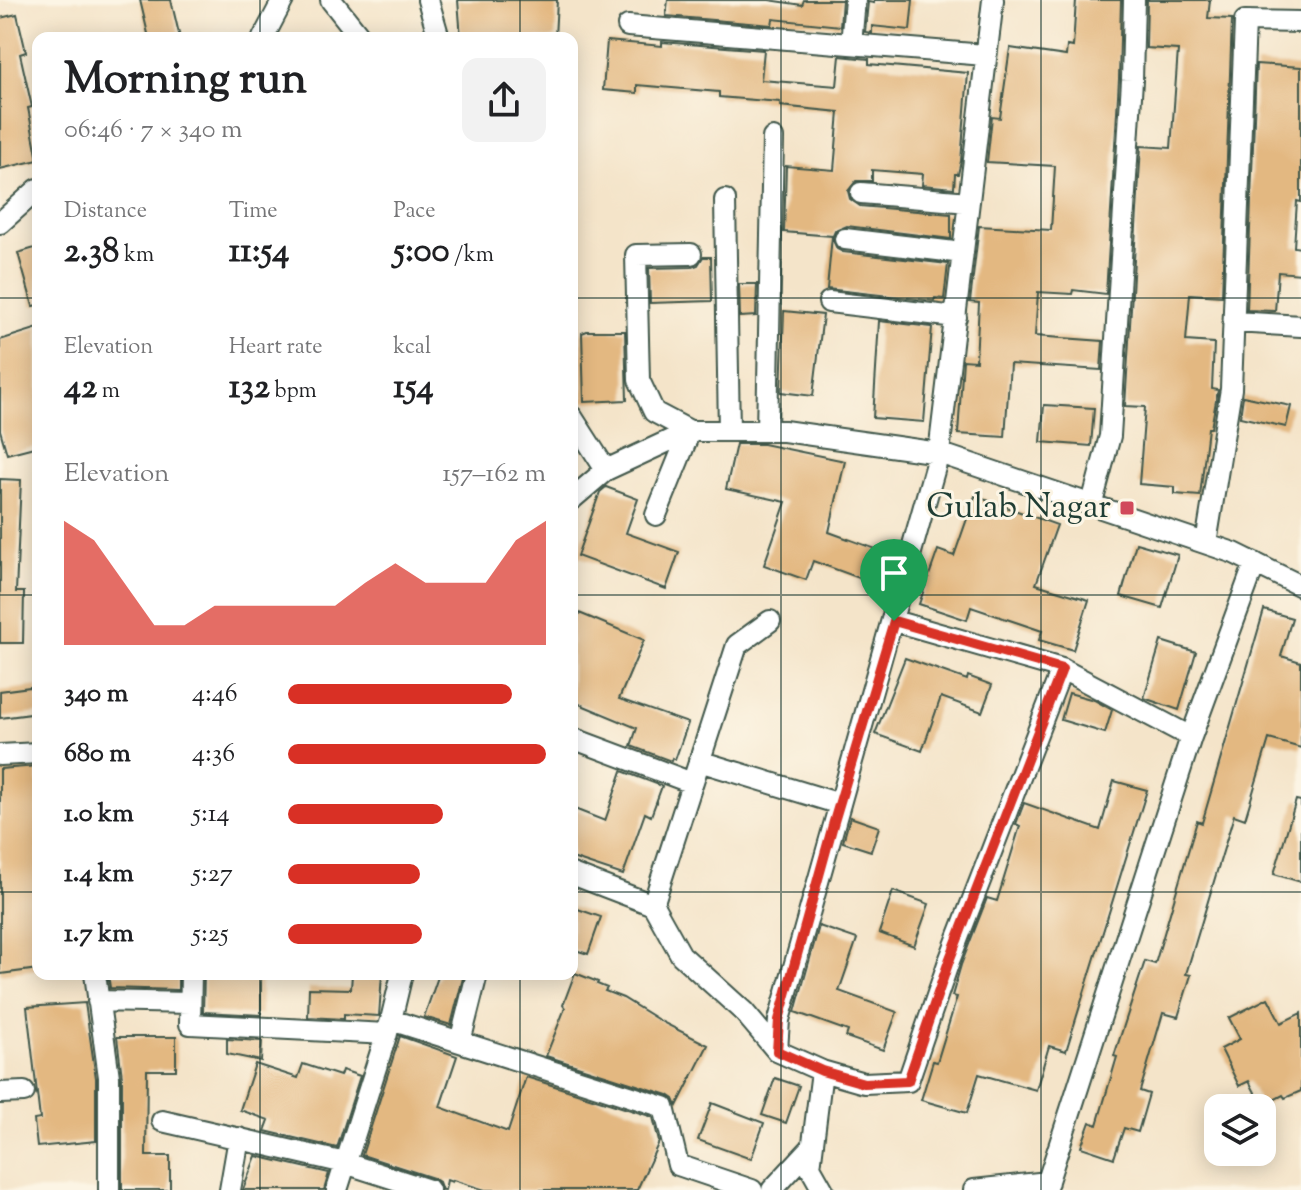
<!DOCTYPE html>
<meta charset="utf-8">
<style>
:root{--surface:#fff;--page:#f2f2f2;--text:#202124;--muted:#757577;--accent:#d93025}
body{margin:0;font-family:"Sorts Mill Goudy",serif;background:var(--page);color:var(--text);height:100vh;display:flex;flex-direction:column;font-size:30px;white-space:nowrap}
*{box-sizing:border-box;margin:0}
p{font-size:26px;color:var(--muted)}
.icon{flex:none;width:44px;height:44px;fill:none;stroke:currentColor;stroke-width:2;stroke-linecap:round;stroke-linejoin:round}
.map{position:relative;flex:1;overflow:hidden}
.side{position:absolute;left:32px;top:32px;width:546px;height:948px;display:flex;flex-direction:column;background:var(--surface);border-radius:16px;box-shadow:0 4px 20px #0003}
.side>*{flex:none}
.buttons{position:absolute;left:1204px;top:1094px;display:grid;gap:16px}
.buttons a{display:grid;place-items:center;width:72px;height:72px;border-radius:16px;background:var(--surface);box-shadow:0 4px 20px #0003;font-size:40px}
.pin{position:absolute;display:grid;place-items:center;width:68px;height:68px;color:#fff;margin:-82px -34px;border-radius:50% 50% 50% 0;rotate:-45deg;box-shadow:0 0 8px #0007}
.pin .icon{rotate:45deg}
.round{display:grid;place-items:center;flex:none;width:84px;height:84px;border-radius:16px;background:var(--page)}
.headline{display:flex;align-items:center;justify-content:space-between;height:136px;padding:0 32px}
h1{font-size:44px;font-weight:700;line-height:60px}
.metrics{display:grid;grid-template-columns:repeat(3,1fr);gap:12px;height:136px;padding:8px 32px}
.metrics div{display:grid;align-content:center}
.metrics b{font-size:34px;font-weight:700}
.metrics small{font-size:22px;font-weight:400}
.metrics p{font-size:22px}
.chart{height:224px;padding:16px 32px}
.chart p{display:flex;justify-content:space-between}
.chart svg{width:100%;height:144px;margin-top:8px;fill:var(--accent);opacity:.7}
ul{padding:0 32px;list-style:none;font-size:26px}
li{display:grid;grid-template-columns:128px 96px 1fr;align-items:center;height:60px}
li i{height:20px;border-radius:10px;background:var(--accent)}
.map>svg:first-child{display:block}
</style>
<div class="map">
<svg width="1301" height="1190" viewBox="0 0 1301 1190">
<rect width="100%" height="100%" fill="#fcf5e5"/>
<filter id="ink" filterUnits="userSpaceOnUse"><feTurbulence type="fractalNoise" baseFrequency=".0125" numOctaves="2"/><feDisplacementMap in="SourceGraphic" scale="16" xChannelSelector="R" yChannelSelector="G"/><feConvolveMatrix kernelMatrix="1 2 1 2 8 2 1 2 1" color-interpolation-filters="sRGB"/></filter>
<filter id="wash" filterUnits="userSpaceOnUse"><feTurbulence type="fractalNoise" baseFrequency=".006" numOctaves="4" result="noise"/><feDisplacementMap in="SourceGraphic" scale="32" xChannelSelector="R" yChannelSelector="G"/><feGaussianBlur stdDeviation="1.8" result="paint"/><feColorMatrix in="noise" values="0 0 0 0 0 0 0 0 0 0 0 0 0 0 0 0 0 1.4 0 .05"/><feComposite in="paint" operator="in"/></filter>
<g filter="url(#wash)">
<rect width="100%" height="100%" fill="#f4e4c9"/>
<g id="blocks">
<!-- building -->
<path fill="#e3b881" d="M140,0H171L180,38H149Z
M458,0H557L555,38H461Z
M668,0H769L802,5L804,0H842L840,26L773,19L772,25L666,16Z
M874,0H913L910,30L872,26V33L865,32L868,2L874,3Z
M1076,0H1121L1119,79L1106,294L1073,290L1072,294L1038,292L1035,336L1103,341L1101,370L1010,364L1005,437L958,434L963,360L976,361L979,303L970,302L979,226L1051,230L1055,166L987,162L992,117L1000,118L1010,48L1066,56L1067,46L1073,47Z
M1147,0H1210L1208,18L1232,19L1222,296L1190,294L1186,341L1214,343L1212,389L1218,390L1211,428H1208L1200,496L1175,494V487L1139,484L1145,407L1125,406L1141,146L1171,148L1178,50L1146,48Z
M17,14L26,52L20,54L32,107L28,108L38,160L0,169V18Z
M607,41L662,46V42L764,50L761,80L837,86L840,56L869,59V64L968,73L961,161L958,174H955L954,188L922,185L923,174L872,170V181H856L848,191L850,199L860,206L951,214V239L847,226L835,231L832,238L837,249L843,252L948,264L944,299L935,298L934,301L827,289L832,236L784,232L786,166L834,170L839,112L780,106V102L719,97V92L637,85V93L603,90Z
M1256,64L1301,67V202L1297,201L1294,247L1301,248V274L1278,272L1275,311L1247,310Z
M38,247V305L33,306L18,253Z
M703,257H711L712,301L650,303L649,268L692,267L698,265Z
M739,284H757L756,316L740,317Z
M784,311L823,315L813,396L781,392Z
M879,321L932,327L924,422L873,418Z
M38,328V446L7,454L0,430V340Z
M587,331H625L627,400L584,402L582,333Z
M1243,396L1291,406L1286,427L1240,417Z
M1044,405L1094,408L1091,446L1041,442Z
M736,444H763L845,461L829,532L884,552L873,583L813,561L806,580L764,565L786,502L726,489Z
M0,479L21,480L16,592H24L23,643H0Z
M606,487L638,499L626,533L679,552L666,589L577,556L600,492Z
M975,496L1057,525L1036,584L1089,600L1073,650L1039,640L1042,631L971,607L967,620L919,604L938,550L954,556Z
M1136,543L1178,555L1162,608L1121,596Z
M572,610L644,640L619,699L688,723L675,760L672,758L671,761L631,746L637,728L572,701Z
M1264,610L1292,618L1281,656L1301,662V748L1269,739L1245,819L1234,815L1186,974L1191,975L1178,1017L1163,1013L1140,1091L1149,1094L1138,1132L1124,1128L1114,1158L1081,1147L1090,1122L1097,1125L1117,1057L1114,1056L1145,961L1155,964L1197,821L1202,823Z
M1161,641L1196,652L1179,710L1144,698Z
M905,658L967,680L968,676L992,685L982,712L941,697L922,751L875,734Z
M38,686V713L0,718V691Z
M1069,693L1094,700L1112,710L1105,733L1061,720Z
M38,766V969L0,974V769Z
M622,771L662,786L651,816L645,813L623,875L572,858V808L605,821Z
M1114,781L1147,790L1066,1051L1049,1046L1036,1090L979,1074L967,1113L921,1100L933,1061L937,1062L957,997L952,996L961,965L987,898L997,901L1020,826L1016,824L1024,803L1100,830Z
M1296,800L1301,801V882L1274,874Z
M850,817L879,827L871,851L843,842Z
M893,891L929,904L914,946L879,933Z
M572,907L601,917L588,954L572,949Z
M819,926L857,939L839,991L897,1012L883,1050L846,1037L848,1031L795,1012Z
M575,973L598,982L597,984L607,988L605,991L623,998L662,1022L708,1045L677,1106L674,1099L668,1095L546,1056L565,1008L563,1005Z
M108,974H178V990L110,988Z
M204,974H261V1015L203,1012Z
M352,974H382L379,1016L344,1014V1019L308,1017L309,988L351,989Z
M439,974H464L451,1025L424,1017Z
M1268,998L1281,1023L1301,1013V1091L1285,1098L1283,1095L1262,1106L1249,1081L1239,1086L1221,1049L1240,1039L1229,1018Z
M85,1003L96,1078V1141L37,1147L34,1120L40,1119L27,1007Z
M400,1036L457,1056L440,1107L508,1132L526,1077L653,1117L659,1142L637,1190H485L453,1180L452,1182L447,1180L445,1190H442L439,1182L433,1178L362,1155Z
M117,1037H176V1070H147L146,1156H170V1190H122V1077Z
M227,1039L262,1041L261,1061L227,1054Z
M255,1064L298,1078L303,1064L340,1076L342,1070L360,1076L337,1148L265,1131L269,1120L240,1110Z
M775,1078L799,1086L786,1123L762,1115Z
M712,1103L764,1123L751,1159L698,1140Z
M256,1156L329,1173L324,1190H243Z"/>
</g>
</g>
<g filter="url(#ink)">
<use href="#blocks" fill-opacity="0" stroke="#3f564a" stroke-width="2"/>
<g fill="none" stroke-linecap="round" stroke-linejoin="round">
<defs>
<path id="minor" d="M331,0L361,38
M428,0L439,38
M993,0L939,453L779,1020L777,1051L822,1071L864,1083L908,1081L949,961L1062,669
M628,26L985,55
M263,38L283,0
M851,44L855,0
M861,193L969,202
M725,200L729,431
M0,223L38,189
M845,239L963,253
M829,302L956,317
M1234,322L1301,326
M572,417L606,470
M767,431L773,138
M572,499L606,470L690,431H784L939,453L1234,553L1301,586
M1092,503L1110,436L1132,80L1134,0
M656,515L690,431L654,412L639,380L636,255L691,254
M1206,543L1231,389L1245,21L1301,22
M894,621L1062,669L1191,737
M572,738L692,783
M0,755L38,753
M699,761L840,804
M572,874L653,905L681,955L744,1012L777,1051
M653,905L737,645L770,621
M95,974L109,1077V1190
M191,974L190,1024L387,1034
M98,1001L190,1003
M391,1020L664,1107L678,1165L752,1190
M460,1042L477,974
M822,1071L810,1167L823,1190
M0,1093L24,1092
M162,1121L345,1163L429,1190
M230,1190L239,1138
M337,1190L391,1020L402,974
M772,1190L812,1147
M974,1190L1048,1182
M1045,1190L1191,737L1255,563"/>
</defs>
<!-- minor casing -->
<use href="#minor" stroke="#3f564a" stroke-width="24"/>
<!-- minor -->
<use href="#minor" stroke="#fff" stroke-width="20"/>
</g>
</g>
<g fill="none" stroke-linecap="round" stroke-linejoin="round" filter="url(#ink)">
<defs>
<path id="route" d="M894,621L1062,669L949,961L908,1081L864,1083L822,1071L777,1051L779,1020L833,825Z"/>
</defs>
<!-- route casing -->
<use href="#route" stroke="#fff" stroke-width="16"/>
<!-- route -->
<use href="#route" stroke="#d93025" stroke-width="10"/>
</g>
<!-- grid -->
<path fill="none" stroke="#1f3d34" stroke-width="2" stroke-opacity="0.55" d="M260,0V38M520,0V38M781,0V1190M1041,0V1190M0,298H38M572,298H1301M0,595H38M572,595H1301M0,892H38M572,892H1301M260,974V1190M520,974V1190"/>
<!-- markers -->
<rect fill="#d1495b" stroke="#fcf5e5" stroke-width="3" x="1119" y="500" width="16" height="16" rx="4"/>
<g text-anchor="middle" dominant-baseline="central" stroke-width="6" stroke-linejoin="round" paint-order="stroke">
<!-- poi labels -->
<g font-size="34" fill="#1f3d34" stroke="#fcf5e5" text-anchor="end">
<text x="1111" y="508">Gulab Nagar</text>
</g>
</g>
</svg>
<div class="buttons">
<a><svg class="icon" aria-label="layers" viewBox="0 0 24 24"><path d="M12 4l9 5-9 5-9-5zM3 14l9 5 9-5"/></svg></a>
</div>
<div class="pin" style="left:894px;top:621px;background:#1e9e55"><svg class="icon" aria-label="arrive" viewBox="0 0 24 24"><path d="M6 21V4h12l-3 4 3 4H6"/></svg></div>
<section class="side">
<div class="headline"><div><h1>Morning run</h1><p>06:46 · 7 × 340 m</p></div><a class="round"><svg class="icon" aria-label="share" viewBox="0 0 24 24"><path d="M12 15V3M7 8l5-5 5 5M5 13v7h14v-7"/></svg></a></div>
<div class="metrics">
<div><p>Distance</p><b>2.38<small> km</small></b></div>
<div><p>Time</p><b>11:54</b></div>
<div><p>Pace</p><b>5:00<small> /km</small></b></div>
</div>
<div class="metrics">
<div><p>Elevation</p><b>42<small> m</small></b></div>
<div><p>Heart rate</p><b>132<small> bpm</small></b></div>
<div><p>kcal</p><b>154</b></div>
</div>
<div class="chart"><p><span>Elevation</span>157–162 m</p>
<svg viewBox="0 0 160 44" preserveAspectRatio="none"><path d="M0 44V6L10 12L20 25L30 38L40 38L50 32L60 32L70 32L80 32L90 32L100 25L110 19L120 25L130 25L140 25L150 12L160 6V44z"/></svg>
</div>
<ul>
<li><b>340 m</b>4:46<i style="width:87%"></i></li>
<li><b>680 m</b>4:36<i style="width:100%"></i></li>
<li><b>1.0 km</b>5:14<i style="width:60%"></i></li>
<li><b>1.4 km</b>5:27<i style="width:51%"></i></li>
<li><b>1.7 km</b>5:25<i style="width:52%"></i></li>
</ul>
</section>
</div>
